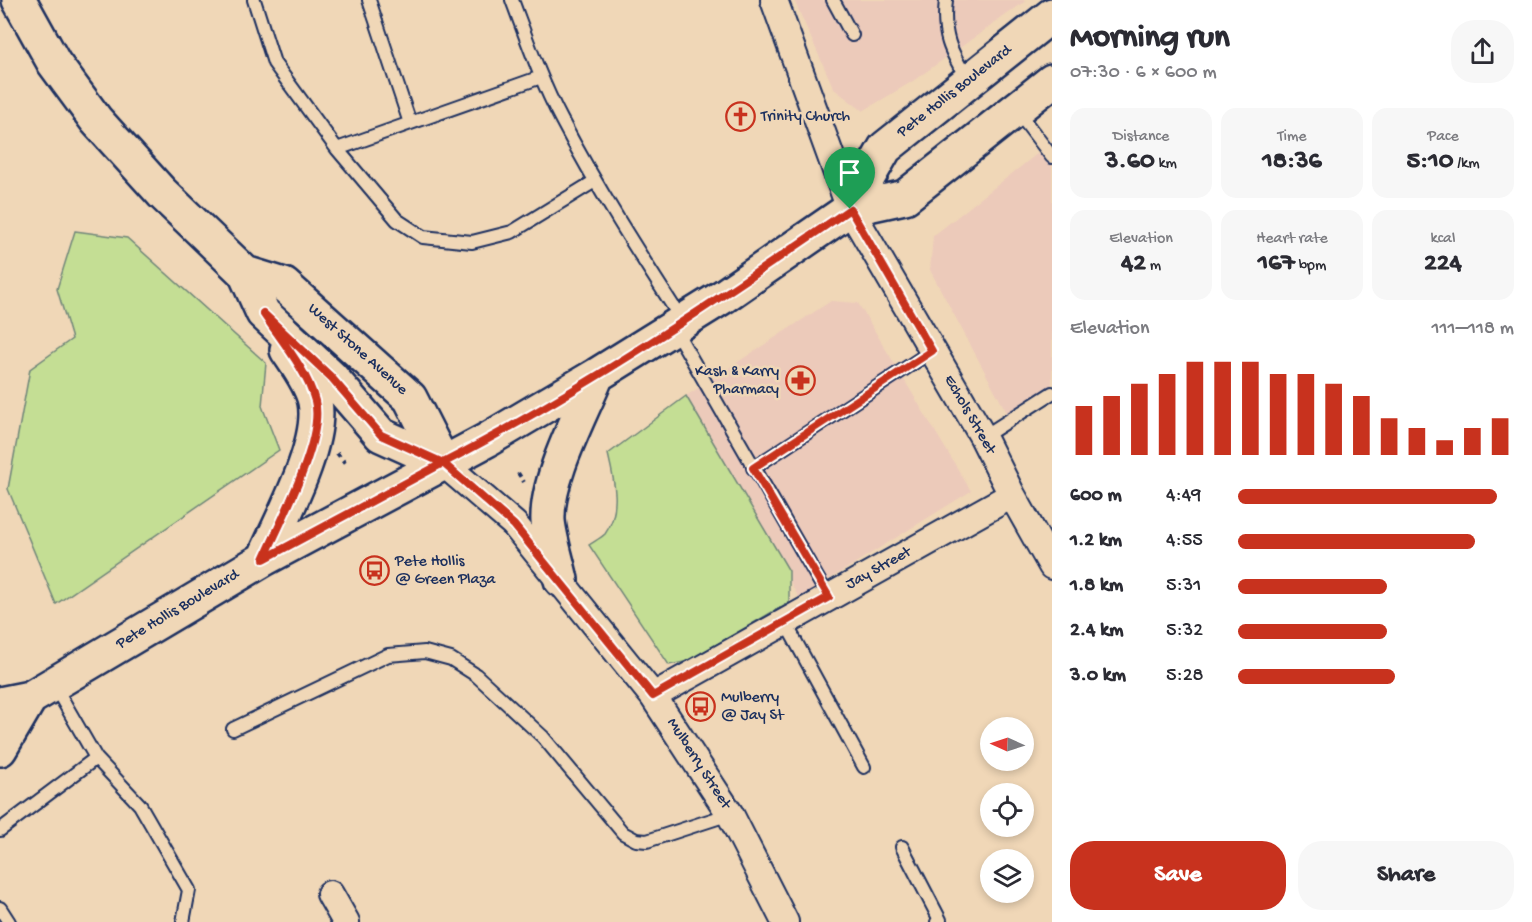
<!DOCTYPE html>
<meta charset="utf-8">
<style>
:root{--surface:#fff;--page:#f7f7f7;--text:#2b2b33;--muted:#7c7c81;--accent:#c8321e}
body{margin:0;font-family:"Gochi Hand",sans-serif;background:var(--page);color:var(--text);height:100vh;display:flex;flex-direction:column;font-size:22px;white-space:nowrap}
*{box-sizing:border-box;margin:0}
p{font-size:20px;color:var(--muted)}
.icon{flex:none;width:33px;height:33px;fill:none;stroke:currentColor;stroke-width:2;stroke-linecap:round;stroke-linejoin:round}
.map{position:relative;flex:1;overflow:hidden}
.drawer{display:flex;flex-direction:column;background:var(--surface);width:480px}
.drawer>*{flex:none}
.needle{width:39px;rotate:273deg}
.controls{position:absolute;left:980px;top:717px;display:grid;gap:12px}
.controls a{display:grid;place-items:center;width:54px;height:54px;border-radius:50%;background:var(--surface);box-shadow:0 3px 9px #0003;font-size:30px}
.pin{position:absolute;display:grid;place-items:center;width:51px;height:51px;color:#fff;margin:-62px -26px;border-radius:50% 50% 50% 0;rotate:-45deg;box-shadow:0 0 6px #0007}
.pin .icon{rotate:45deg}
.round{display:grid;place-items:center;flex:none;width:63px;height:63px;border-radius:24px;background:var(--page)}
.head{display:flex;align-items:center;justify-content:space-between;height:102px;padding:0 18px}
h1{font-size:33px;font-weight:700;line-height:45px}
.stats{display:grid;grid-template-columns:repeat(3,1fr);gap:9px;height:102px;padding:6px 18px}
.stats div{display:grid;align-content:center;border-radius:15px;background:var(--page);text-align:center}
.stats b{font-size:26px;font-weight:700}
.stats small{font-size:16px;font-weight:400}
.stats p{font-size:16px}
.chart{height:168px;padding:12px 18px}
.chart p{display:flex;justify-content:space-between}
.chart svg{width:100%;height:108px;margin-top:6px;stroke:var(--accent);stroke-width:6}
.cta{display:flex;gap:12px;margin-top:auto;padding:12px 18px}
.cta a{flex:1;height:69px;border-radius:24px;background:var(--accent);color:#fff;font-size:24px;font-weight:700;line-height:69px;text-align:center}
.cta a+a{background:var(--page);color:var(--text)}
ul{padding:0 18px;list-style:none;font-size:20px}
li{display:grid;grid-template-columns:96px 72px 1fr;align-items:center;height:45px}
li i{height:15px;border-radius:8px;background:var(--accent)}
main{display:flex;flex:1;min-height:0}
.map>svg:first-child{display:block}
</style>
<main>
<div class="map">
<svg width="1052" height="922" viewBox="0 0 1052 922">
<rect width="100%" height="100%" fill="#f0d7b7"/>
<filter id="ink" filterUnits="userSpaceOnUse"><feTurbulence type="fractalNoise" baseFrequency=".0167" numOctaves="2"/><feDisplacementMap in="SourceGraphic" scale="12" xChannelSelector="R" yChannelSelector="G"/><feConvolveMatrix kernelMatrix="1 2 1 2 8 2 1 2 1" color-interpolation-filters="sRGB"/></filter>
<g filter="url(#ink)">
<!-- built -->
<path fill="#eccaba" d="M794,0H1027L913,81L863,111L834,89Z
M1052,142V384L1007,413L930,270L933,236Z
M831,301L858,303L971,491L799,598L686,396Z"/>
<!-- green -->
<path fill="#c4de94" stroke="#708679" stroke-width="1.5" d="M75,231L127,238L266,363L262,406L279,450L56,604L8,489L30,369L72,339L57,289Z
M686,396L789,571V602L689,661L669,665L589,545C593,542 601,538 605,534C622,511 614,479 608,454Z"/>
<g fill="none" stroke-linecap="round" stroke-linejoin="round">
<defs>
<path id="lane" d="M254,0L274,63L337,149L397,220L423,237L472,242L512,232L595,181
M369,0L410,123
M512,0C527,40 541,81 561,119C597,188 640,255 682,320
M833,0L852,35
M946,0C942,35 950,51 968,80
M1017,111L1052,157
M337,149L541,77
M674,328L829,598
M983,437L1052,393
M753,468L932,351
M785,622L864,767
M54,685L96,758L140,805L189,890L183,922
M233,729L388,655L425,652L451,659L476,675L543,737L623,833L636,840L647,841L730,814
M0,830L96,758
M902,847L940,920L937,922
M0,908L9,922"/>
<path id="street" d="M774,0L850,209L983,437L1012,495L1052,566
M443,463L514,524L653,696L730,814L785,922
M653,696L1012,495
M330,894L346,922"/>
<path id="secondary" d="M19,0L54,63L96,120L162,193L245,273L263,313L331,377L381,435L443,463
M850,209L885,148L1052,15
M245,273L284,285L410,398L443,463
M264,559C281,520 323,444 315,402C312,385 297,365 287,350
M561,580C557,561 550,540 548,521C546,478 581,415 597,375
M0,704L30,698L264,559L487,440L597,375L724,296L850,209L905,197L1052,81
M0,749L30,698"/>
</defs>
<!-- lane casing -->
<use href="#lane" stroke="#1b2f5e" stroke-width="16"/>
<!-- street casing -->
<use href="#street" stroke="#1b2f5e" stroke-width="30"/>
<!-- secondary casing -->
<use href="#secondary" stroke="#1b2f5e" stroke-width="38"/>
<!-- path -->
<path stroke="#1b2f5e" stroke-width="4" stroke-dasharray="4.5 4.5" stroke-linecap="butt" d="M337,453L345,463
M518,473L524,482"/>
<!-- lane -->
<use href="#lane" stroke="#f0d7b7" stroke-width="12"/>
<!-- street -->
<use href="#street" stroke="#f0d7b7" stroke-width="26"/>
<!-- secondary -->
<use href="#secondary" stroke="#f0d7b7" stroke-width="33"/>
</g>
</g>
<g fill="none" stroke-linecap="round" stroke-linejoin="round" filter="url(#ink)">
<defs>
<path id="route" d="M850,209C719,299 585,390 443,463L381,435L331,377L263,313C281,340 307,370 315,401C325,439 280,522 264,559L443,463L514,525L653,696L829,597L753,468L932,351L850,209"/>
</defs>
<!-- route casing -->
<use href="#route" stroke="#fff" stroke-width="12"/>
<!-- route -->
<use href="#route" stroke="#c8321e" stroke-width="8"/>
</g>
<!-- icons -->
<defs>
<symbol id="church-ring" viewBox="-11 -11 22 22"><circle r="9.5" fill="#f0d7b7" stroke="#c8321e" stroke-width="1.5"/><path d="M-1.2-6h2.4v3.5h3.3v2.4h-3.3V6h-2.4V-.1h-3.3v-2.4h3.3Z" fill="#c8321e"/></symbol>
<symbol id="pharmacy-ring" viewBox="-11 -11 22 22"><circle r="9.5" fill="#f0d7b7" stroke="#c8321e" stroke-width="1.5"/><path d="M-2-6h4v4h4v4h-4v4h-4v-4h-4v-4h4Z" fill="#c8321e"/></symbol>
<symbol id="bus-ring" viewBox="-11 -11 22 22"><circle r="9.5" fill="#f0d7b7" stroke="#c8321e" stroke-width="1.5"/><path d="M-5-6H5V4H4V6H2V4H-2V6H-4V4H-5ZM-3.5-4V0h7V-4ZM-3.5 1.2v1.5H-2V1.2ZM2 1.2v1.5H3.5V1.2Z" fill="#c8321e"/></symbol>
</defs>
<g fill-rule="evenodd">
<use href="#church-ring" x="724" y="100" width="33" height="33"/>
<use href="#pharmacy-ring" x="784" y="364" width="33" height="33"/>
<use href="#bus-ring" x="358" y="554" width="33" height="33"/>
<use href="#bus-ring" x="684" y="690" width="33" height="33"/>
</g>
<g text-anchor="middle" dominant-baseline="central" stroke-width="5" stroke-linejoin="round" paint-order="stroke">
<!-- street labels -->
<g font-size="16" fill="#1b2f5e" stroke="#f0d7b7">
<text transform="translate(955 92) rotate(-38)">Pete Hollis Boulevard</text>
<text transform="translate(357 350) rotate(42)">West Stone Avenue</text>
<text transform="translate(969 415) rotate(60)">Echols Street</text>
<text transform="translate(879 569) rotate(-29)">Jay Street</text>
<text transform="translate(178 610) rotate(-31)">Pete Hollis Boulevard</text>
<text transform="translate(698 764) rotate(57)">Mulberry Street</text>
</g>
<!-- poi labels -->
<g font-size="16" fill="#1b2f5e" stroke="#f0d7b7" text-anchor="start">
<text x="761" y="117">Trinity Church</text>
<text x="779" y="372" text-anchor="end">Kash &amp; Karry<tspan x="779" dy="18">Pharmacy</tspan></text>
<text x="395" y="562">Pete Hollis<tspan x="395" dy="18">@ Green Plaza</tspan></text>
<text x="721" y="698">Mulberry<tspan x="721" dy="18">@ Jay St</tspan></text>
</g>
</g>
</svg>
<div class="controls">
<a><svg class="needle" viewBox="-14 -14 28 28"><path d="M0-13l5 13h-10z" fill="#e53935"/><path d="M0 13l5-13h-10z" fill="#7c7c81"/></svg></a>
<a><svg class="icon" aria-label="locate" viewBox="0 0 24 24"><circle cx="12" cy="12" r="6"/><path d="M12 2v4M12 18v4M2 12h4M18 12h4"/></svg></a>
<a><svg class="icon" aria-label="layers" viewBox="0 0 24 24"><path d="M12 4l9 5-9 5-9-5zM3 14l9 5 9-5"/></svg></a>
</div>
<div class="pin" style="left:850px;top:209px;background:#1e9e55"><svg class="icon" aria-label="arrive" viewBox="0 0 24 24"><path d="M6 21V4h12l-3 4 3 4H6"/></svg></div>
</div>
<section class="drawer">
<div class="head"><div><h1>Morning run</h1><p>07:30 · 6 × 600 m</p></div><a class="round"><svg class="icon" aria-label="share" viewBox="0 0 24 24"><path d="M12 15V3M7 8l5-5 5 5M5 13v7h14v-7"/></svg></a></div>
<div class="stats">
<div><p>Distance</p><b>3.60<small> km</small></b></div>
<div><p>Time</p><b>18:36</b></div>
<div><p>Pace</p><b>5:10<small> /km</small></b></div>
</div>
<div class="stats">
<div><p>Elevation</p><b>42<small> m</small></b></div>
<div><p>Heart rate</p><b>167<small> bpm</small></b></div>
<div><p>kcal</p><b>224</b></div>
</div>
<div class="chart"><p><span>Elevation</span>111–118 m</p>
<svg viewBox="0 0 160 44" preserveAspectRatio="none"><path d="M5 44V24M15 44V20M25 44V15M35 44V11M45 44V6M55 44V6M65 44V6M75 44V11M85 44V11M95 44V15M105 44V20M115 44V29M125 44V33M135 44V38M145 44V33M155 44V29"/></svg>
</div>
<ul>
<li><b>600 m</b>4:49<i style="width:94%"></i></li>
<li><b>1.2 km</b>4:55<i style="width:86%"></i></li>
<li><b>1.8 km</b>5:31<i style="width:54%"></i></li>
<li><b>2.4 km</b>5:32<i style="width:54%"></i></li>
<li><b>3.0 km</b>5:28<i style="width:57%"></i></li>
</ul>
<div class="cta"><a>Save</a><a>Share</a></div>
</section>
</main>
